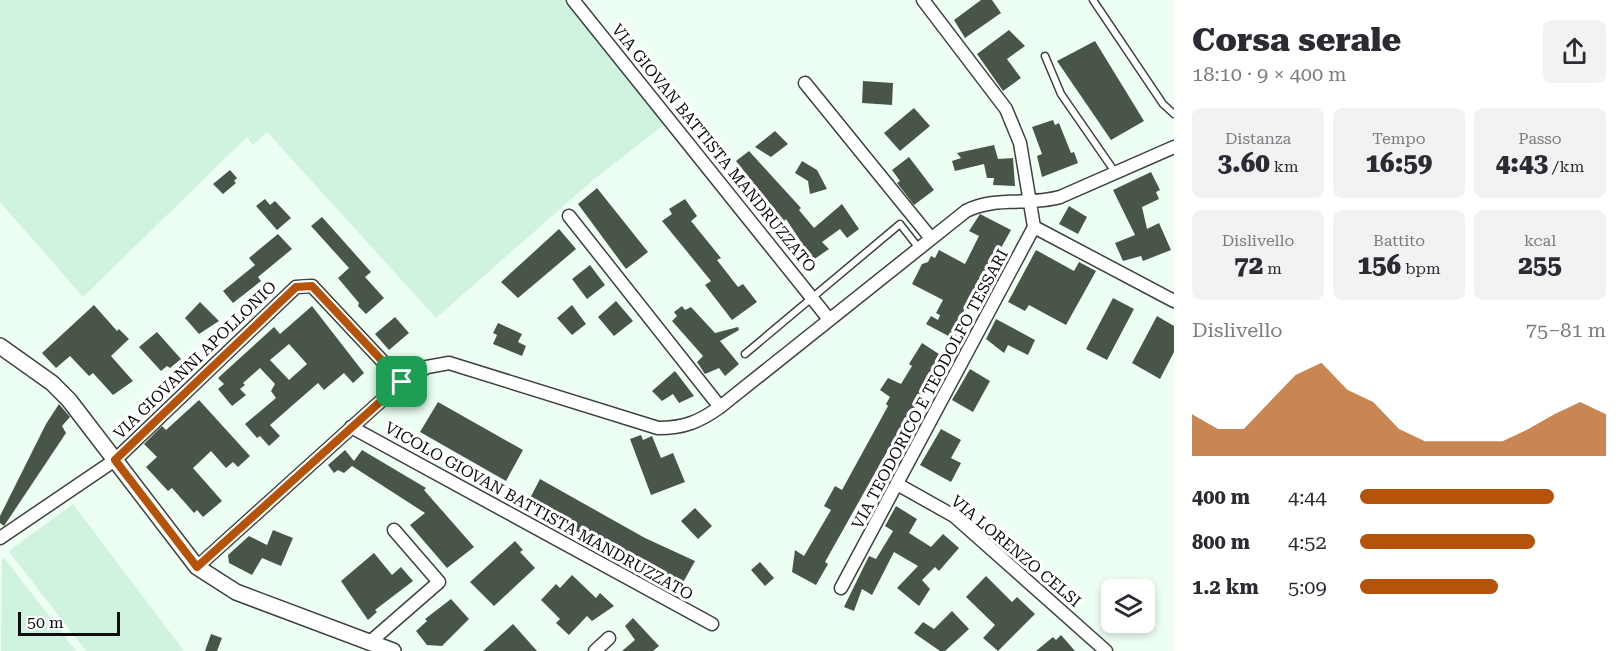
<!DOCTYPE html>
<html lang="it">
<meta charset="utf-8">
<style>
:root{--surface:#fff;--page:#f2f2f3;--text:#2b2b33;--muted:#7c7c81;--accent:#b45309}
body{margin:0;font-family:"Roboto Serif",serif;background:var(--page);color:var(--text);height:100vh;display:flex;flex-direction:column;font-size:22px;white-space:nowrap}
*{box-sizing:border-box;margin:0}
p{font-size:20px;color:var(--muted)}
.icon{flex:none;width:33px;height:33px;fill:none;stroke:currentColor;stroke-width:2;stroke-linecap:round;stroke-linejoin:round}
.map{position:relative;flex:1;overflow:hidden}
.drawer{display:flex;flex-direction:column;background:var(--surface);width:450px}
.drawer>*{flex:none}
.controls{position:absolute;left:1101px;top:579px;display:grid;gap:12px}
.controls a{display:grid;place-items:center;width:54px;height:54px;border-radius:9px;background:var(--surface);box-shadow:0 3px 9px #0003;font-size:30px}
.scale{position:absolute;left:18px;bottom:15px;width:102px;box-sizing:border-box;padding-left:6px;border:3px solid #0d0d0d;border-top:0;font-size:16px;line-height:21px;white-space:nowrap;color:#0d0d0d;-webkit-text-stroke:4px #fff;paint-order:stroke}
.pin{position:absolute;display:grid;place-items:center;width:51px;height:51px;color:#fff;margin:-26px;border-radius:12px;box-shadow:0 3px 9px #0006}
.round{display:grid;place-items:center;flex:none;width:63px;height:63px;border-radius:9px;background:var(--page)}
.headline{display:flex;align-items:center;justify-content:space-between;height:102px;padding:0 18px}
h1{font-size:33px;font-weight:800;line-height:45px}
.stats{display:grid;grid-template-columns:repeat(3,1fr);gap:9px;height:102px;padding:6px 18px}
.stats div{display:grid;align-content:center;border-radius:9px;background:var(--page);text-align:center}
.stats b{font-size:26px;font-weight:800}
.stats small{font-size:16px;font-weight:400}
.stats p{font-size:16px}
.chart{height:168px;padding:12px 18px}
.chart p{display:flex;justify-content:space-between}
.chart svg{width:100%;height:108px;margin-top:6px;fill:var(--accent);opacity:.7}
ul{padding:0 18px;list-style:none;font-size:20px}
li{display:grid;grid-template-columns:96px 72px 1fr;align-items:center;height:45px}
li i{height:15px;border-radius:8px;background:var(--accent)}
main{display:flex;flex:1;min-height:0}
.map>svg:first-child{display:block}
</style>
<main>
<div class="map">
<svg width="1174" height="651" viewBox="0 0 1174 651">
<rect width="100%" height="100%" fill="#edfef3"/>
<!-- farmland -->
<path fill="#cff3df" d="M0,0H565L665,124L593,180L436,318L267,132L253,145L247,137L83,297L0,202Z
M73,504L184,651H86L13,557L9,551Z
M2,557L5,559L76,651H1Z"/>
<!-- building -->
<path fill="#4a554a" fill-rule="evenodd" d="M981,0H992L1001,13L965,38L954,20Z
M1009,30L1025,46L1007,59L1021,78L1003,91L977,54Z
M1095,41L1144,121L1111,140L1057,61Z
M863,81L893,83L892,105L862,103Z
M914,108L930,126L900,151L884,133Z
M1053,120L1055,125L1059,123L1071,153L1074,152L1078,163L1042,177L1037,156L1042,154L1032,127Z
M775,131L788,144L771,157L755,147Z
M994,145L998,159L1013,158L1015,186L993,185L994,178H987L984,164L955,171L952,161L961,158L957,153Z
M749,151L801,208L799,210L814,228L842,204L859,229L847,238L840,229L822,242L829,249L813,260L786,219L784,221L736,161Z
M909,157L934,190L914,205L897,183L900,181L892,170Z
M802,161L817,170L827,189L810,194L808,181L795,173Z
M230,170L237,178L234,181L236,183L223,194L213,184Z
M1151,172L1160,190L1156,192L1159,199L1142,207L1147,229L1159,223L1171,250L1143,261L1141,256L1123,261L1115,243L1135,235L1113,190Z
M597,188L648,252L626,269L578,204Z
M265,199L270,205L275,201L291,218L277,230L256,206Z
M685,199L697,216L691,221L721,258L717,260L738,287L743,284L757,302L732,320L705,285L711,281L662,221L672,214L669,209Z
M1069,206L1087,217L1078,234L1059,224Z
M980,214L1011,230L970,304L968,303L955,328L958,329L954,339L926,324L931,316L938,320L940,315L936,313L943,300L912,284L922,264L928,262L931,256L935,258L939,250L965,264L979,236L969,231Z
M322,217L371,272L365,277L384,298L366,314L358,306L359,303L338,278L349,268L311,226Z
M559,229L576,249L518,298L501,282Z
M278,234L292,249L258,277L261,281L233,303L223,291L255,265L249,258Z
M1036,250L1074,271L1079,262L1096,271L1066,325L1029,305L1025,311L1008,302Z
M590,265L605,285L587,299L572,279Z
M1113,298L1134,309L1107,360L1086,349Z
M616,301L633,321L614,336L598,317Z
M200,302L219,321L199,334L185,318Z
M94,305L117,331L119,329L129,339L111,356L133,381L113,395L93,373L89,376L70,356L56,368L42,353Z
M572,305L586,324L572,335L557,318Z
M312,306L364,373L353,383L344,373L324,390L318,383L270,425L280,436L269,446L260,436L257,438L245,424L276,398L271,391L275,384L260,368L243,383L245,385L240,389L246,395L232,406L218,389L224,384L218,378L274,327L280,334ZM289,344L307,364L289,380L270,360Z
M682,306L685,310L691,307L715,333L738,327L739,330L720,341L739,364L725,376L719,368L705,374L697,362L703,356L672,321L677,316L674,312Z
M1157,316L1174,326V352L1160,379L1132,363Z
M395,317L409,333L389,350L375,334Z
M996,319L1035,340L1028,355L1008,345L1004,353L986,339Z
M498,323L522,334L518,342L526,346L522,356L493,344L497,335L493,333Z
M157,332L181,359L170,368L167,366L161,371L139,347Z
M922,343L942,356L937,365L940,367L929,380L892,451L889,448L825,562L828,564L816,585L792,572L795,550L804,556L831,510L824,506L835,486L842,490L888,406L886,404L890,397L880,390L888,378L901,384L912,366L909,364Z
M970,369L990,381L973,412L952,400Z
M675,371L694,396L679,403L673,394L662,401L652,391Z
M199,400L250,456L238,467L233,462L226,468L211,451L193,468L222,501L203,517L197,510L194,513L172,488L168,491L146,467L157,457L144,444L162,426L166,430Z
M438,402L523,450L506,481L420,432Z
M59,404L70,417L62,426L66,433L4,526L0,523V516L46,424Z
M941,429L961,440L951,458L961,463L951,482L920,465Z
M641,435L643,440L652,436L661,458L673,453L685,482L651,495L630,439Z
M345,450L354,461L362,450L426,488L424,490L474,547L447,568L410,525L425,513L352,466L344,473L338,470L334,473L328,465Z
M540,479L645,538L695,561L680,588L527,504Z
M896,506L917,519L909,533L931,547L943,534L959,548L939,571L935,567L922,580L930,589L919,606L897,588L918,566L894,552L872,595L862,589L854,611L844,607L869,556L876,559L893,531L885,526Z
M695,508L712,526L698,539L681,521Z
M273,530L293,538L281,566L262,558L252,575L229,563L228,555L249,536L267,545Z
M515,541L523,550L520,552L535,568L494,606L470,582Z
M374,553L392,575L401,567L413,581L375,610L377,612L368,620L341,581Z
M760,562L774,578L765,586L751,570Z
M572,575L596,598L600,593L614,606L592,621L587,616L569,635L556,623L560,619L541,600L556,584L560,588Z
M986,576L1012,602L1017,597L1035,614L998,651L983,638L995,625L966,597Z
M451,599L469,619L442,646L427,645L416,631L427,621L425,619Z
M952,611L969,629L945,651H940L914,633L923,622L934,629Z
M633,618L659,646L653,651H622L635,640L625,626Z
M513,624L537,651H483Z
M211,634L222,638L217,651H205Z
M1061,635L1075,651H1036L1053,637L1056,640Z"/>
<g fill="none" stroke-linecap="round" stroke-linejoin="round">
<defs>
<path id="service" d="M1093,0L1163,104L1174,114
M1045,56L1061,94L1115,172
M745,354L900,224L918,247"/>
<path id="minor" d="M573,0L828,318
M805,83L930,237
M569,216L720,407
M1034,227L1174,301
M351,427L712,624
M897,484L954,516L1106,651
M0,538L115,460L296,287L312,286L402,382
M197,567L402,382L427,367L449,363L658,428C684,428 699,422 720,407L966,211C995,196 1029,206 1060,197L1174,147
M841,588L1034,227L1020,143L1006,109L923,0
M370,642L439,582L394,530
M595,651L609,638"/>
<path id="tertiary" d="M0,346L52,383L69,400L197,567L236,592L393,651"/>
</defs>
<!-- service casing -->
<use href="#service" stroke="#404040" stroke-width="9"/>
<!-- minor casing -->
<use href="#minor" stroke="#404040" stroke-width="15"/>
<!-- tertiary casing -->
<use href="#tertiary" stroke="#404040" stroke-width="18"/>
<!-- service -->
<use href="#service" stroke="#fff" stroke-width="6"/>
<!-- minor -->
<use href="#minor" stroke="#fff" stroke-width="12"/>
<!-- tertiary -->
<use href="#tertiary" stroke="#fff" stroke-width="15"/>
</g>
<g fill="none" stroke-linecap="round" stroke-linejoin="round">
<defs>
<path id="route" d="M312,286L402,382L197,567L115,460L296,287Z"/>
</defs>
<!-- route casing -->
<use href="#route" stroke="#fff" stroke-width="12"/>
<!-- route -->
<use href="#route" stroke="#b45309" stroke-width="8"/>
</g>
<g text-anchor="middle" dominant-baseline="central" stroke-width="6" stroke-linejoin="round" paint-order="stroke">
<!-- street labels -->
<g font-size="16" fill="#0d0d0d" stroke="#fff">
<text transform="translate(714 148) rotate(51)">VIA GIOVAN BATTISTA MANDRUZZATO</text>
<text transform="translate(195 360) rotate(-44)">VIA GIOVANNI APOLLONIO</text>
<text transform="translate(930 389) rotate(-62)">VIA TEODORICO E TEODOLFO TESSARI</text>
<text transform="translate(539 511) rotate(29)">VICOLO GIOVAN BATTISTA MANDRUZZATO</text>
<text transform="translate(1016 551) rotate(40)">VIA LORENZO CELSI</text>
</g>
</g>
</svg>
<div class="controls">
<a><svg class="icon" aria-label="layers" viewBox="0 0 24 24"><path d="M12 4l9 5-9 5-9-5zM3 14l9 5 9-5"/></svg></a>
</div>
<div class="scale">50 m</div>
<div class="pin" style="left:402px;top:382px;background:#1e9e55"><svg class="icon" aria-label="arrive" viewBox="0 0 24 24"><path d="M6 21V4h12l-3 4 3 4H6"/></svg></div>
</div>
<section class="drawer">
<div class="headline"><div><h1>Corsa serale</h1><p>18:10 · 9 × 400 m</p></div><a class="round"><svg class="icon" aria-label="share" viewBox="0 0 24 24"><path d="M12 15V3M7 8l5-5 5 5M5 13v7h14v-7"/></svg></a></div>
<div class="stats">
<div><p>Distanza</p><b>3.60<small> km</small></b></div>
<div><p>Tempo</p><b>16:59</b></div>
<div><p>Passo</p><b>4:43<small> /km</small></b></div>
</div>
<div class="stats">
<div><p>Dislivello</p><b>72<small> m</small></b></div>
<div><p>Battito</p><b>156<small> bpm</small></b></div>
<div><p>kcal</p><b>255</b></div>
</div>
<div class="chart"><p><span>Dislivello</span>75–81 m</p>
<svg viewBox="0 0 160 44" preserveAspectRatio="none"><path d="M0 44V27L10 33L20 33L30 22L40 11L50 6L60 17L70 22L80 33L90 38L100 38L110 38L120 38L130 33L140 27L150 22L160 27V44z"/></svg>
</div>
<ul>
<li><b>400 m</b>4:44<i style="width:79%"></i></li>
<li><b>800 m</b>4:52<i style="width:71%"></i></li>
<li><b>1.2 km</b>5:09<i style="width:56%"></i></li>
</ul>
</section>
</main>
